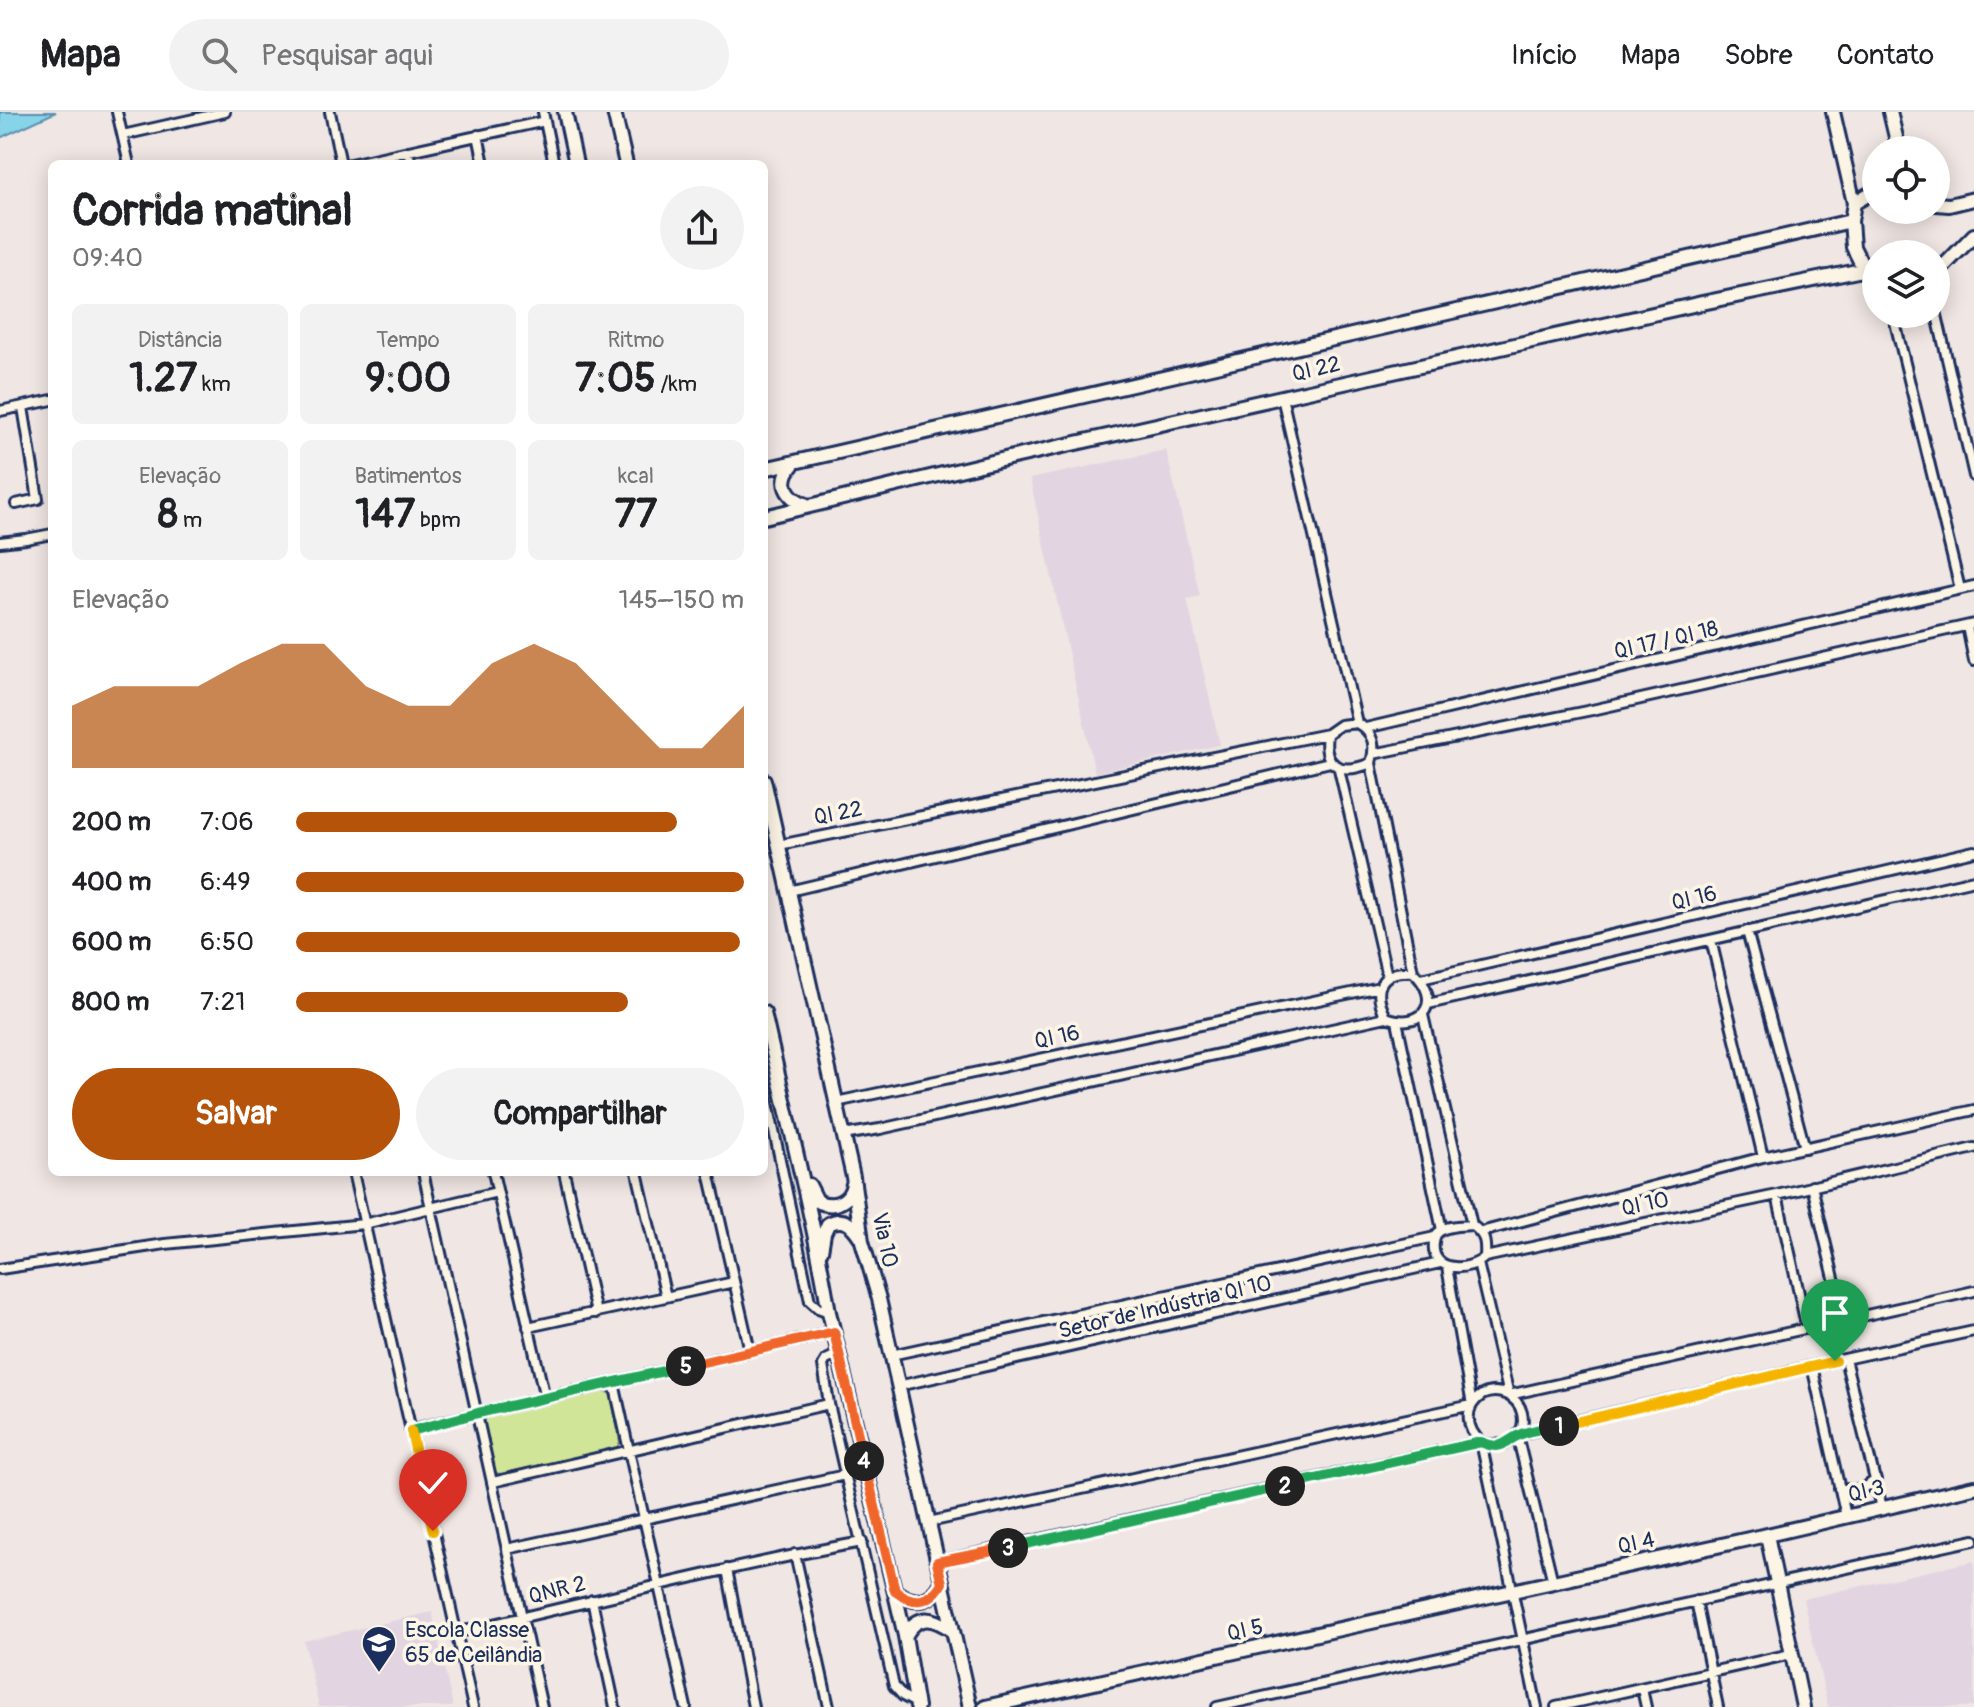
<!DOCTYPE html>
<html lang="pt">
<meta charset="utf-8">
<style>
:root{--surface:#fff;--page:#f2f2f2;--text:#202124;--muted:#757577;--line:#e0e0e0;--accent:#b45309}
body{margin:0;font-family:Pangolin,sans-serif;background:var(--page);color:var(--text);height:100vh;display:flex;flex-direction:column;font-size:30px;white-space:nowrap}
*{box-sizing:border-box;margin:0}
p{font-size:26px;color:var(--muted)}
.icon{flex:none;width:44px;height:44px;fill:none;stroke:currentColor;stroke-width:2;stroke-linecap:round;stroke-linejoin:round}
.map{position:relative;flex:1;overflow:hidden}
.panel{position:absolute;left:48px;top:48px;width:720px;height:1016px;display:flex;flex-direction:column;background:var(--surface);border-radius:12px;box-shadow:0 4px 20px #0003}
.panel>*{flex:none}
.fabs{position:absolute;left:1862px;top:24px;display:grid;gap:16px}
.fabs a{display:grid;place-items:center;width:88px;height:88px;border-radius:50%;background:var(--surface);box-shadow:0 4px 20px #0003;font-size:40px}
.pin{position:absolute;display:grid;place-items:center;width:68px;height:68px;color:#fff;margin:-82px -34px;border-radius:50% 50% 50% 0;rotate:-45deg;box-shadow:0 0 8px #0007}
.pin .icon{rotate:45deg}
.km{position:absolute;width:40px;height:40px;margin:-20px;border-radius:50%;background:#222;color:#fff;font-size:22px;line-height:40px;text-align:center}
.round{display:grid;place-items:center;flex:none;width:84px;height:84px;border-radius:42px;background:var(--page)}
.headline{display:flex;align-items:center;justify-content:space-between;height:136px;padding:0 24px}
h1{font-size:44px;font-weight:800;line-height:60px}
.stats{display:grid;grid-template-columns:repeat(3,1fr);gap:12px;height:136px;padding:8px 24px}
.stats div{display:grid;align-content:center;border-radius:12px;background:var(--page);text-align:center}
.stats b{font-size:40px;font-weight:800}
.stats small{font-size:22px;font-weight:400}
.stats p{font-size:22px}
.chart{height:224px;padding:16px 24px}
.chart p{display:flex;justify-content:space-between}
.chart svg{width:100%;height:144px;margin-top:8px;fill:var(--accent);opacity:.7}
.button{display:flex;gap:16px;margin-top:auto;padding:16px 24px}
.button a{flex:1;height:92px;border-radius:48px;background:var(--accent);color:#fff;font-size:32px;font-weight:800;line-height:92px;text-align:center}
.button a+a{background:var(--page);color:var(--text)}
ul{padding:0 24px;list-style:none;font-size:26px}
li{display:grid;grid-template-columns:128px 96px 1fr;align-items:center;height:60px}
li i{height:20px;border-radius:10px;background:var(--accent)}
header{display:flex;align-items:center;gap:48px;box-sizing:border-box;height:112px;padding:0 40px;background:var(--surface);border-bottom:2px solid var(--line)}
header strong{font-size:38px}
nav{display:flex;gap:44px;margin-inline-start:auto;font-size:28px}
.search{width:560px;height:72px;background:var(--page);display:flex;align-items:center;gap:20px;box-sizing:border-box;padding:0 28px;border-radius:44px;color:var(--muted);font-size:30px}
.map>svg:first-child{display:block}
</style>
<header>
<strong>Mapa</strong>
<div class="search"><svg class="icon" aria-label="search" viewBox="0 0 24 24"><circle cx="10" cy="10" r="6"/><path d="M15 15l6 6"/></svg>Pesquisar aqui</div>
<nav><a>Início</a><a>Mapa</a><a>Sobre</a><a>Contato</a></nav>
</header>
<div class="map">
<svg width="1974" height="1595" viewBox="0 0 1974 1595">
<rect width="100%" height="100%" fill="#f0e6e3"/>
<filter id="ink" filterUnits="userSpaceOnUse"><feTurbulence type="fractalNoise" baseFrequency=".0125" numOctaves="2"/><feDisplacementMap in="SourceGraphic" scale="16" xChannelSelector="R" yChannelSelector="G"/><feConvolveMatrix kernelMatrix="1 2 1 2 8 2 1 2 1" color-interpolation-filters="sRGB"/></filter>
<g filter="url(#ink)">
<!-- built -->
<path fill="#e2d5e1" d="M1166,338L1200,484L1187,487L1220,633L1095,661L1030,367Z
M1974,1449V1595H1828L1803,1487Z
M432,1500L453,1595H319L304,1529Z"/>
<!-- green -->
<path fill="#d1e599" stroke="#768a7c" stroke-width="2" d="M605,1279L611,1282L620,1330L617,1336L501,1362L495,1361L484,1310L486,1305Z"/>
<!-- water -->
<path fill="#87d3e7" stroke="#5c91b0" stroke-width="2" d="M0,0H56L0,26Z"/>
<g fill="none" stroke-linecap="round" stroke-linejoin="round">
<defs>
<path id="street" d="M117,0L129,52
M330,0L341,52
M543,0L554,52
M123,23L225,0
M478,23L484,52
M408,39L411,52
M350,52L545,9
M1936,199L1974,364
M1893,202L1960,477
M1282,285L1357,611C1374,621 1376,633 1371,651C1342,663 1322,656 1327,622L1340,613L1357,611
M0,299L52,288
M16,392L38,387L23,295
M0,430L26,427L52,422
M1967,514L1974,549
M1366,616L1974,474
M1373,642L1592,598L1974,512
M1371,651L1413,860C1443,887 1425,919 1386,905C1372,877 1379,858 1413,860
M1339,657L1387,864
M779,733L1327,622
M789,779L1330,650
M1747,819L1805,1036
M1711,828L1763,1045
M1421,867L1974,739
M1428,892L1974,768
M1423,903L1472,1113C1485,1123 1486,1129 1485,1145C1469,1160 1430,1161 1434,1130C1435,1124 1435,1123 1440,1119C1449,1113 1462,1114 1472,1113
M1397,909L1442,1118
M764,972L810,1189L818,1196L829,1200
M836,990L1380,875
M843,1023L880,1017L1386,905
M353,1060L473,1595
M423,1060L542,1595
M493,1060L545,1286
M564,1060L596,1201
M637,1060L666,1185
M709,1060L750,1239
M1812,1074L1844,1208
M1777,1083L1807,1217
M1481,1120L1763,1045L1974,998
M1485,1145L1777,1083L1974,1036
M1478,1151L1509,1283L1974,1179
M0,1157L165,1132L364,1112L497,1080
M528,1215L734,1170
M839,1242L826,1248L823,1253L829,1292L894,1574L903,1584L916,1591
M891,1243L1435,1125
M1845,1247L1882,1396
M1812,1254L1846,1404
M614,1271L686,1595
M898,1274L1440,1151
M410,1318L478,1301L834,1220
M493,1370L829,1292
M1839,1376C1857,1379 1862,1380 1876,1367
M929,1410L1472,1293L1447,1155
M507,1437L845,1363
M795,1442L829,1595
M937,1450L1481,1330C1502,1338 1528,1327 1522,1301C1518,1284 1498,1275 1482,1283C1463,1295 1466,1317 1481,1330L1537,1595
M727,1457L753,1595
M1553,1470L1517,1323L1812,1254L1974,1219
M592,1488L615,1595
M1696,1489L1718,1595
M455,1521C591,1490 725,1455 862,1430
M1642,1577L1646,1595
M1217,1595L1974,1428
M1556,1595L1791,1542"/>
<path id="secondary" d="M565,0L576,52
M614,0L626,52
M1833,0L1854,91L1851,109L1853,135L1860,149L1876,165
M1890,0L1899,38
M1854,91L1876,78
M1936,92L1949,93L1974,87
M1936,162L1974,123
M794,351C777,370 786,386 809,394
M764,357L1851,109
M764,405L1009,346L1702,191L1867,157
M764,668L853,1065L862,1129L879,1187L970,1595
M764,901C786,1000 812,1099 829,1200L905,1524L917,1595
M809,1073L817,1089C833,1097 850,1090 853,1072
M821,1139L824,1121L828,1112C844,1104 852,1112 861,1126
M1767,1423L1803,1595
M895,1479C913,1493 930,1492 942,1471
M905,1524C918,1501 933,1505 952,1518
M985,1595L1767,1423L1974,1375"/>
</defs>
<!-- street casing -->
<use href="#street" stroke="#1b2f5e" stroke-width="14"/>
<!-- secondary casing -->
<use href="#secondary" stroke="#1b2f5e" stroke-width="18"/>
<!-- street -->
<use href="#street" stroke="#fcf5e5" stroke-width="8"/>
<!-- secondary -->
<use href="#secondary" stroke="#fcf5e5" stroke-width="12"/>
</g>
</g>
<g fill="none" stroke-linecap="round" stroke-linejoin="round" filter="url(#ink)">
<defs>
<path id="split-1" d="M1559,1314L1835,1249"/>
<path id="split-2" d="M1285,1374L1481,1330C1503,1339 1502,1331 1519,1323C1530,1318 1546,1316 1559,1314"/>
<path id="split-3" d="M1008,1436L1285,1374"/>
<path id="split-4" d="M864,1349L895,1479C913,1493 930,1492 942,1471L937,1450L1008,1436"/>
<path id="split-5" d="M686,1254L834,1220L864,1349"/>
<path id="split-6" d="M411,1319L478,1301L686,1254"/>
<path id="split-7" d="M411,1319L433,1419"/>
</defs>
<!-- split-1 casing -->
<use href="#split-1" stroke="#fff" stroke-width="16"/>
<!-- split-2 casing -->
<use href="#split-2" stroke="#fff" stroke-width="16"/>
<!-- split-3 casing -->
<use href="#split-3" stroke="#fff" stroke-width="16"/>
<!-- split-4 casing -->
<use href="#split-4" stroke="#fff" stroke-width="16"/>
<!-- split-5 casing -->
<use href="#split-5" stroke="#fff" stroke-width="16"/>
<!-- split-6 casing -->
<use href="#split-6" stroke="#fff" stroke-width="16"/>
<!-- split-7 casing -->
<use href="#split-7" stroke="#fff" stroke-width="16"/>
<!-- split-1 -->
<use href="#split-1" stroke="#f5b400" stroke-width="10"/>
<!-- split-2 -->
<use href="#split-2" stroke="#22a559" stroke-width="10"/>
<!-- split-3 -->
<use href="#split-3" stroke="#22a559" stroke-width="10"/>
<!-- split-4 -->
<use href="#split-4" stroke="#f0652b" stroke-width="10"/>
<!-- split-5 -->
<use href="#split-5" stroke="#f0652b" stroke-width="10"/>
<!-- split-6 -->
<use href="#split-6" stroke="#22a559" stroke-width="10"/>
<!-- split-7 -->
<use href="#split-7" stroke="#f5b400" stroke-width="10"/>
</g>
<!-- icons -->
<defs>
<symbol id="school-pin" viewBox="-11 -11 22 30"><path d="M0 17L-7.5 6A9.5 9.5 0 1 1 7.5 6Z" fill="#1b2f5e" stroke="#fcf5e5"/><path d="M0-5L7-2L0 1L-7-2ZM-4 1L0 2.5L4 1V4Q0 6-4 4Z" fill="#fff"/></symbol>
</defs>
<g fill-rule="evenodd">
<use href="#school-pin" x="359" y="1511" width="40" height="54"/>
</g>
<g text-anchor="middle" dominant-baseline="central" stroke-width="7" stroke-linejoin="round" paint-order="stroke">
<!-- street labels -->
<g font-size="22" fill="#1b2f5e" stroke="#fcf5e5">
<text transform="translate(1316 257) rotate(-13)">QI 22</text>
<text transform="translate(1666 528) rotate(-13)">QI 17 / QI 18</text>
<text transform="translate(838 701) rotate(-11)">QI 22</text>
<text transform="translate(1694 786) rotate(-13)">QI 16</text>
<text transform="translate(1057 925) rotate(-12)">QI 16</text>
<text transform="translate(1645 1092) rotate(-12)">QI 10</text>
<text transform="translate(885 1128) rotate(78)">Via 10</text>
<text transform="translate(1165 1195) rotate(-13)">Setor de Indústria QI 10</text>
<text transform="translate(1866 1379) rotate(-13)">QI 3</text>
<text transform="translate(1636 1431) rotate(-12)">QI 4</text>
<text transform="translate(557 1478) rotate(-14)">QNR 2</text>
<text transform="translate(1245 1518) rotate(-13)">QI 5</text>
</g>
<!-- poi labels -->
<g font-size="22" fill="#1b2f5e" stroke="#fcf5e5" text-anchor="start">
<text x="405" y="1518">Escola Classe<tspan x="405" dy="25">65 de Ceilândia</tspan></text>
</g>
</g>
</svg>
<div class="fabs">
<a><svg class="icon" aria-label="locate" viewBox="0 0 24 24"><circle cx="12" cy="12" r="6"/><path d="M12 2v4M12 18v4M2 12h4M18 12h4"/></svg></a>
<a><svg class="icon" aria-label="layers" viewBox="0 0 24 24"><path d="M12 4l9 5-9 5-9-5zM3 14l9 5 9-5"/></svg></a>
</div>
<div class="pin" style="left:1835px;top:1249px;background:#1e9e55"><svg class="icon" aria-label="arrive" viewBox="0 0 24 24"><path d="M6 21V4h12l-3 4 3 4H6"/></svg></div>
<div class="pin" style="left:433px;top:1419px;background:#d93025"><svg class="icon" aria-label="check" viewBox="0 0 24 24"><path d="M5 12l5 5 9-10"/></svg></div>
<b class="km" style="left:1559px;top:1314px">1</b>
<b class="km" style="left:1285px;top:1374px">2</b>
<b class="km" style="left:1008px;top:1436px">3</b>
<b class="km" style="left:864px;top:1349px">4</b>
<b class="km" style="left:686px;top:1254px">5</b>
<section class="panel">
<div class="headline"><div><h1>Corrida matinal</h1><p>09:40</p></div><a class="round"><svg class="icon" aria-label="share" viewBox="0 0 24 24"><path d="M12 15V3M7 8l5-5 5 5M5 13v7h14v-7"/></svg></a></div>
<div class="stats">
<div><p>Distância</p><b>1.27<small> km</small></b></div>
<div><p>Tempo</p><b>9:00</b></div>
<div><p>Ritmo</p><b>7:05<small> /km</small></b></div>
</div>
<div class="stats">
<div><p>Elevação</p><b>8<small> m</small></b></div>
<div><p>Batimentos</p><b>147<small> bpm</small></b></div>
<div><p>kcal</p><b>77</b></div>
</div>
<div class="chart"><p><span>Elevação</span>145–150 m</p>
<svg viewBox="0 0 160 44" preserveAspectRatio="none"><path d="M0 44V25L10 19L20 19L30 19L40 12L50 6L60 6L70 19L80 25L90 25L100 12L110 6L120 12L130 25L140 38L150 38L160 25V44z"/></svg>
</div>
<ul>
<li><b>200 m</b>7:06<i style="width:85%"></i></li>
<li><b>400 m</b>6:49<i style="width:100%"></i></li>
<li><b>600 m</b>6:50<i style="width:99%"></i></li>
<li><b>800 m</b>7:21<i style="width:74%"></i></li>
</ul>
<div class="button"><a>Salvar</a><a>Compartilhar</a></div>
</section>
</div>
